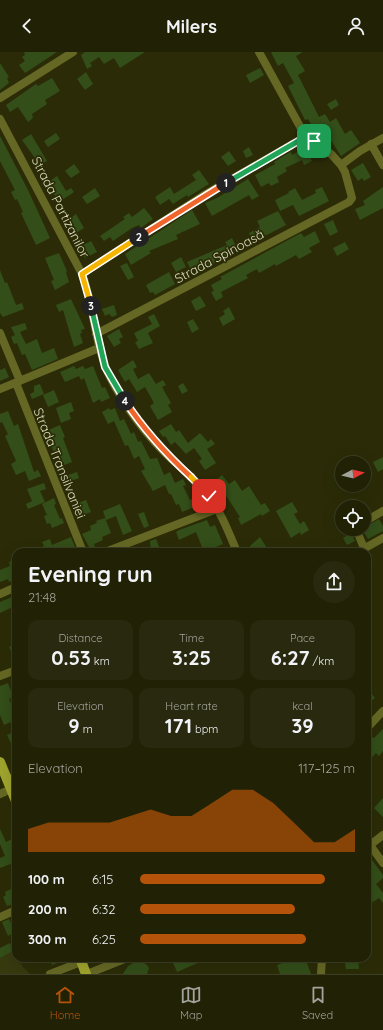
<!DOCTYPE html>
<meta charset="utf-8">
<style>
:root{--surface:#202105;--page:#28290f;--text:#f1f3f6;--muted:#a2a39a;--line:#3d3e27;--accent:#b45309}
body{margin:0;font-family:Quicksand,sans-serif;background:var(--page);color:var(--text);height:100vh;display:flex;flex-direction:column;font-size:15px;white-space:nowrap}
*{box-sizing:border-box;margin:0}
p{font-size:13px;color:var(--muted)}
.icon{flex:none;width:22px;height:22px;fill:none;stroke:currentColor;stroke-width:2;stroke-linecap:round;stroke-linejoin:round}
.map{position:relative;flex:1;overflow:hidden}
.panel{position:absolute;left:12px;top:496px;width:359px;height:414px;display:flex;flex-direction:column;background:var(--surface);border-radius:12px;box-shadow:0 4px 16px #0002,0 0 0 1px var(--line)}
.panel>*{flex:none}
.needle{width:26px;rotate:83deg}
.fabs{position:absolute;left:335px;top:404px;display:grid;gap:8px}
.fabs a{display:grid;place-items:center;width:36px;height:36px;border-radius:50%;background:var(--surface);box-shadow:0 4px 16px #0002,0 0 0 1px var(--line);font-size:20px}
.pin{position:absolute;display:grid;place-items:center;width:34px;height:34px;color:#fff;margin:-17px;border-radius:8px;box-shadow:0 2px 6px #0006}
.km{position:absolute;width:20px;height:20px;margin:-10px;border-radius:50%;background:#222;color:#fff;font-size:11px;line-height:20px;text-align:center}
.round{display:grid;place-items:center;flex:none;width:42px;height:42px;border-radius:21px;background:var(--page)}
.overview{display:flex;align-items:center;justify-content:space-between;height:68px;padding:0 16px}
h1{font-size:22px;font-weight:700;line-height:30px}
.figures{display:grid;grid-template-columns:repeat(3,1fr);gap:6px;height:68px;padding:4px 16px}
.figures div{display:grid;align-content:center;border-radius:10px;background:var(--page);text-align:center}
.figures b{font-size:20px;font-weight:700}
.figures small{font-size:11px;font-weight:400}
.figures p{font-size:11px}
.chart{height:112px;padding:8px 16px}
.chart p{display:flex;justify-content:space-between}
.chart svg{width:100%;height:72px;margin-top:4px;fill:var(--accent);opacity:.7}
ul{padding:0 16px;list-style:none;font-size:13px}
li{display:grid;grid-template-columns:64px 48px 1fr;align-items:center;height:30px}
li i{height:10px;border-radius:5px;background:var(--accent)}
header{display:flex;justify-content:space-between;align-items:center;height:52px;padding:0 16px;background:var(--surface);font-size:18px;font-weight:700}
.tab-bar{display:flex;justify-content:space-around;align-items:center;height:56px;border-top:1px solid var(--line);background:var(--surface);font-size:11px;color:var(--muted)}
.tab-bar a{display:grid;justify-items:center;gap:2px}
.tab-bar .current{color:var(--accent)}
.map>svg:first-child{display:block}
</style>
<header><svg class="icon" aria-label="back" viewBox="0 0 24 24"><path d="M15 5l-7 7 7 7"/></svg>Milers<svg class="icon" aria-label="person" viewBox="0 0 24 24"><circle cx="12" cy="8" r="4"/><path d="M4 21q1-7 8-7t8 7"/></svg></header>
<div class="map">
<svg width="383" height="922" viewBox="0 0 383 922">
<rect width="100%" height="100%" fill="#2b2c07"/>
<!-- built -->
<path fill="#37390f" d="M0,897H15L16,906H19L22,914L30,922H0Z"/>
<!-- building -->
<path fill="#334e19" d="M24,0H57L25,21L19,13L25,9L22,5L25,3Z
M85,0H145L120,16L114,6L104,12L99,5L90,11L92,14L87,17L81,3Z
M271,0H303L296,4L305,19L298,23L319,65L325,62L330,70L336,66L345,82L351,78L360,91L341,104L321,73L314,77L308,67L305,68L288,34L294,31L283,11L278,14Z
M0,11L9,25L7,26L9,31L0,38Z
M260,16L264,23L250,31L246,23Z
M86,20L93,32L85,38L77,27Z
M52,26L60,39L45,48L47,52L32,62L33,66L28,70L18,55L10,60L6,53L36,32L38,34Z
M336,47L339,53L331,58L327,52Z
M56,81L60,87L48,95L44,89Z
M31,82L47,109L40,113L22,88Z
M0,84L28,138L50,186L36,193L21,161L23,160L17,147L15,148L11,140L15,138L0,109Z
M249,95L253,103L246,106L243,99Z
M305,96L312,109L304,113L302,108L285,116L287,119L277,125L279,130L271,134L269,131L261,135L255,123L275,112L274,110L285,103L291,100L292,103Z
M229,99L236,109L228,114L221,105Z
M363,111L371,125L364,129L362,126L358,129L351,118Z
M74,112L80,120L71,126L65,119Z
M199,118L209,132L188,145L187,143L173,152L169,147L160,153L155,145L170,135L174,142L196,128L192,123Z
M57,124L66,139L71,136L74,140L59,150L47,131Z
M248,127L259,144L252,148L249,143L212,164L205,151L217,146Z
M322,135L329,149L299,164L293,153L280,159L275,148L289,141L288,140L295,136L302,148L316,141L315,138Z
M383,135V156L360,168L355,157L365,153L363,149Z
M95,136L100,144L87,152L82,145Z
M144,156L153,167L141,176L139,173L132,176L113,189L110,185L104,189L100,184L125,167L123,165L129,161L132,165Z
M192,158L200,172L176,183L178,187L149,199L151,201L131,213L125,202Z
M278,159L286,173L253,190L249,181L260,175L257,169Z
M76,162L84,176L76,181L68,168Z
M333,168L338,180L330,184L324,172Z
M315,179L320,190L309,196L312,200L299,207L296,203L276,214L275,212L259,221L257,217L246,223L248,226L221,240L223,245L216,249L211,240L214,239L211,233L222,227L220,225L301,181L304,185Z
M232,186L238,198L197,221L195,216L191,218L187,210L227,193L225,190Z
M91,189L97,200L85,206L79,195Z
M345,190L349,197L337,204L333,196Z
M59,201L67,219L66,220L69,230L55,238L51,229L54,228L45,206Z
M181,205L186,215L176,220L171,211Z
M127,211L134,225L128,228L120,214Z
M0,218L5,231L7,230L16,253L22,251L24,257L3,265L0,261Z
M169,220L175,232L155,243L153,240L150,241L146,233Z
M200,244L206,254L196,259L191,249Z
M71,247L85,277L81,278L82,281L80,282L83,291L74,295L63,258L59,260L56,253Z
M114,253L117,263L112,265L109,262L105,264L102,257Z
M229,255L235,267L223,274L219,266L225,262L223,259Z
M154,262L160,274L148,281L153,291L139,297L135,290L138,289L134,281L152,272L148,265Z
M193,267L199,277L192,281L187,270Z
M25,271L27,277L20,280L26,292L37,287L42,301L54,296L58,307L32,318L25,302L22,303L17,291L14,292L11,285L15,283L11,275Z
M119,277L123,285L119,287L121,291L114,295L107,284Z
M133,308L137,315L133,317L138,327L149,321L156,332L163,328L166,333L162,335L171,351L168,353L172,360L158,368L150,354L154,351L145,335L137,340L129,327L125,330L118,318Z
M74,314L76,317L83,314L85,317L93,314L102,336L105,335L110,346L101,350L100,347L93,351L84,326L81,328L79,324L65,330L60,320Z
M5,316L9,325L0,329V318Z
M183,331L188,339L182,342L178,334Z
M40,332L44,342L32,347L30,342L34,340V334Z
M54,338L59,350L48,355L43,343Z
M71,350L74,359L69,361L71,367L61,371L56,356Z
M109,356L110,358L115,356L120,369L124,367L131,382L134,380L138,390L141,389L150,407L157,406L164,423L170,420L175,431L183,427L186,433L183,434L190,448L193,446L197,454L182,460L179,452L176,453L171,442H169L165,433L153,439L141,419L145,417L139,404L134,407L128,393L125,394L114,369L108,372L102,360Z
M8,359L14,374L18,372L34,420L38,418L41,424L29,429L25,419L16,423L11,412L16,409L5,384L8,382L2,370L0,371V362Z
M171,372L176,380L179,378L188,391L200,381L208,390L211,387L215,392L207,397L216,411L205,418L199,409L202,407L194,396L186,402L175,390L171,393L165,384L163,385L159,379Z
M60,373L65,385L63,386L72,410L62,414L58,405L56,406L46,379Z
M383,405V417L378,420L373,410Z
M77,420L79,426L64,431L62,425Z
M222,423L229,432L235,428L242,439L249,434L261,453L265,451L270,459L262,464L261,462L241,473L238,466L240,465L225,442L224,443L214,430Z
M44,431L46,437L40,439L45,450L28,457L26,452L32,449L27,437Z
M54,446L56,452L54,453L60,467L62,466L64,471L52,476L50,471L47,472L44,464L47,463L42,452Z
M86,448L91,460L83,463L82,461L77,463L73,453Z
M292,450L298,460L294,462L300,472L304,469L309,478L301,483L300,480L291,486L276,459Z
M120,452L132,479L123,483L116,464L106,468L103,459Z
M144,460L149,474L144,476L138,462Z
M105,466L111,481L102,485L103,488L94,492L95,495L90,497L82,482L91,478L90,474L97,471L96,469Z
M379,467L383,474V479L368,487L362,477Z
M207,468L210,475L215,473L223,492L204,500L196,480L179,488L176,480L179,478Z
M351,481L355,489L347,493L343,486Z
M71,485L77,500H31L44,494L42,490L50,487L52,493Z
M260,485L265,493L269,500H254L250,494Z
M156,487L161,500H151L150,489Z
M16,507V527L9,530L8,527L0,530V518L10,514L9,510Z
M12,545L15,554L0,561V550Z
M16,592V609L9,595Z
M8,631L11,639L16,637V644L9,647L16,663V668L4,673L0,663V634Z
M367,635L375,646L367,652Z
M383,677V699L379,704L376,701L367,711V690L372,685L374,686Z
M16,679V702L7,683Z
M383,746V765L374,756Z
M0,777L6,790L14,786L16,791V810L0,816V806L5,804L0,792Z
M367,801L383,823V826L376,832L383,841V851L379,846L373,850L367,842Z
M13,836L16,851L7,854L3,845L6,843L5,840Z
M9,867L15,880L8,884L2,870Z
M10,891L13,899L0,906V896Z
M49,906H70L52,913Z
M171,906H209L177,920Z
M296,906H305L311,922H280L277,913Z
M344,906H358L359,917H346Z
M137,909L146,912L149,916L147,922H123L128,914Z"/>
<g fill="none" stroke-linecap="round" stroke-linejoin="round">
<!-- minor -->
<path stroke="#656824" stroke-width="8" d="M0,46L73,0
M0,67L82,222C95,256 94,295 111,327C125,354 146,382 167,403C181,416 196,428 208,443C221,460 229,481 237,500
M371,92L383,113
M341,113L360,99L383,86
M82,222L204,143L307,84
M0,281L20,329
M96,282L349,150L352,146L345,120L341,113L332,103L303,80L259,0
M16,331L83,500
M0,337L99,296
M364,470L383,459
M356,477L364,496
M105,500L217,457
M358,500L383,486
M0,542L16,535
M0,624L16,618
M367,676L383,659
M7,728L16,724
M0,742L11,737
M367,793H370L383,811
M370,793L383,783
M0,865L16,858
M50,922L81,910
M87,922L127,906
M321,922L322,906"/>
<!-- major -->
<path stroke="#9fa42d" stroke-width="10" d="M0,710L16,749
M80,906L86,922"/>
</g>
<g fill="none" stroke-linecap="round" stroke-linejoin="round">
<defs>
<path id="split-1" d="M226,131L307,84L314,89"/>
<path id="split-2" d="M139,185L226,131"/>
<path id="split-3" d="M91,254L82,222L139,185"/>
<path id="split-4" d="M91,254L105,315L125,349"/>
<path id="split-5" d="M125,349C144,378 166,402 191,425"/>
<path id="split-6" d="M191,425L209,444"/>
</defs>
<!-- split-1 casing -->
<use href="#split-1" stroke="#fff" stroke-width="8"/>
<!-- split-2 casing -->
<use href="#split-2" stroke="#fff" stroke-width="8"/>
<!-- split-3 casing -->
<use href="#split-3" stroke="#fff" stroke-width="8"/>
<!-- split-4 casing -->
<use href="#split-4" stroke="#fff" stroke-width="8"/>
<!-- split-5 casing -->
<use href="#split-5" stroke="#fff" stroke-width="8"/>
<!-- split-6 casing -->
<use href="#split-6" stroke="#fff" stroke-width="8"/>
<!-- split-1 -->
<use href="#split-1" stroke="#22a559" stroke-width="5"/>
<!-- split-2 -->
<use href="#split-2" stroke="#f0652b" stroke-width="5"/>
<!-- split-3 -->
<use href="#split-3" stroke="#f5b400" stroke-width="5"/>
<!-- split-4 -->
<use href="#split-4" stroke="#22a559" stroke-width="5"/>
<!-- split-5 -->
<use href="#split-5" stroke="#f0652b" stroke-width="5"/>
<!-- split-6 -->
<use href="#split-6" stroke="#f5b400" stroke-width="5"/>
</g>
<g text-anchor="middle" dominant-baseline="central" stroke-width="3.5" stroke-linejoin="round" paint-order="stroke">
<!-- street labels -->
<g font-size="13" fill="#daddbb" stroke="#2b2c07">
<text transform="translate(61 155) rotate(63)">Strada Partizanilor</text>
<text transform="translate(219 204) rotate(-28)">Strada Spinoasă</text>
<text transform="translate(60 411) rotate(68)">Strada Transilvaniei</text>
</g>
</g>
</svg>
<div class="fabs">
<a><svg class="needle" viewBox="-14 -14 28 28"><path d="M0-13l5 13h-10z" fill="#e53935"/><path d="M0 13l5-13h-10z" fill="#a2a39a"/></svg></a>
<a><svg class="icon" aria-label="locate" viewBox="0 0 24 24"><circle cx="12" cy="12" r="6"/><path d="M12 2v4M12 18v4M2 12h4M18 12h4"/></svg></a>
</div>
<div class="pin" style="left:314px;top:89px;background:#1e9e55"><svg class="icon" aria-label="arrive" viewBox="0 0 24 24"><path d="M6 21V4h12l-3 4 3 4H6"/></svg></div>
<div class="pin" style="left:209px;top:444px;background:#d93025"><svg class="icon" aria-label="check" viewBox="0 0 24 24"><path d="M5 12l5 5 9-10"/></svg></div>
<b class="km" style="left:226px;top:131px">1</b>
<b class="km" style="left:139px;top:185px">2</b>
<b class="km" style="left:91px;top:254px">3</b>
<b class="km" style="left:125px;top:349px">4</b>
<section class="panel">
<div class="overview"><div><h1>Evening run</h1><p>21:48</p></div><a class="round"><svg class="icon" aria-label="share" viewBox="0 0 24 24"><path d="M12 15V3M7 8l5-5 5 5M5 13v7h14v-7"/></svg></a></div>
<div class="figures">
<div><p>Distance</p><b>0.53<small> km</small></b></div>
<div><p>Time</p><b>3:25</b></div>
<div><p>Pace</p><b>6:27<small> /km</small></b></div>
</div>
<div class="figures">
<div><p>Elevation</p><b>9<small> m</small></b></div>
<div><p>Heart rate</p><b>171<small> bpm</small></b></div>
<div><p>kcal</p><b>39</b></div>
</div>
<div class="chart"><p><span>Elevation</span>117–125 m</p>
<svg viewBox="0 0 160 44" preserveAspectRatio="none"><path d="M0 44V30L10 26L20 26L30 26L40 26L50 22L60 18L70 22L80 22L90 14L100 6L110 6L120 14L130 26L140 38L150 38L160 30V44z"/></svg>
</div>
<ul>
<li><b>100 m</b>6:15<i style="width:86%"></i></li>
<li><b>200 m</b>6:32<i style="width:72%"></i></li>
<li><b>300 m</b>6:25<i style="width:77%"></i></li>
</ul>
</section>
</div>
<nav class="tab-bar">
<a class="current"><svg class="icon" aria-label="home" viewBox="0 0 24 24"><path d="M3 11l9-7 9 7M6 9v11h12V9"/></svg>Home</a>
<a><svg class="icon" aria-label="map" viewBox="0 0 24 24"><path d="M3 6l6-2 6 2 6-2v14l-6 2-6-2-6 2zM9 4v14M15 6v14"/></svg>Map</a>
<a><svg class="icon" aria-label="saved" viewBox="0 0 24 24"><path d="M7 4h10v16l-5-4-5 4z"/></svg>Saved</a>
</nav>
